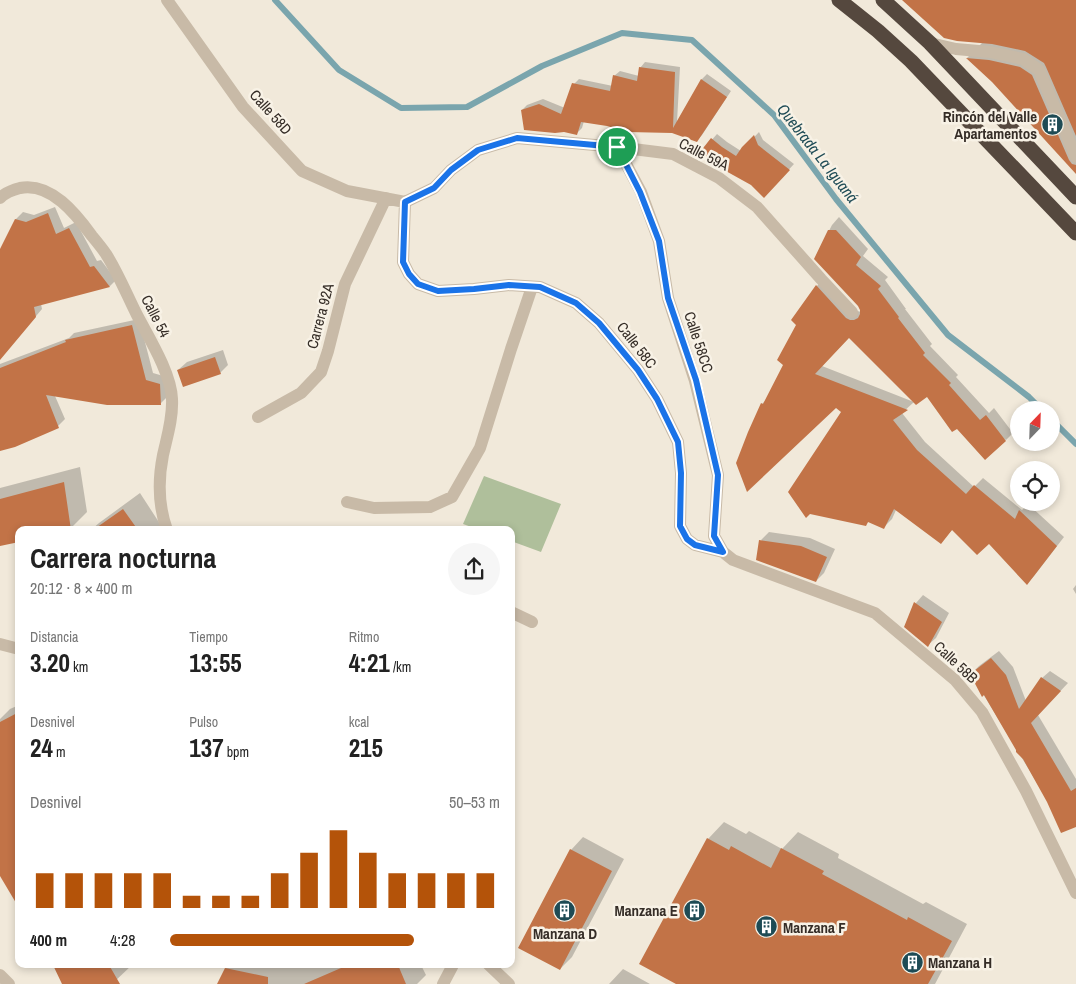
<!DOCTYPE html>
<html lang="es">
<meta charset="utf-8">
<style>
:root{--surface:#fff;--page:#f6f6f6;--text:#222;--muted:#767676;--accent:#b45309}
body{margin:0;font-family:"Archivo Narrow",sans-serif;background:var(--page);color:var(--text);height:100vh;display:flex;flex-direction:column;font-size:19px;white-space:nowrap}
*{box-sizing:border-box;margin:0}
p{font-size:16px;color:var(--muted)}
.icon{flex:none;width:28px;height:28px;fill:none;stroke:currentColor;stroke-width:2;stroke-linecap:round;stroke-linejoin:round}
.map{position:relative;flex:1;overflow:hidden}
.sheet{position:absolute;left:15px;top:526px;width:500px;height:442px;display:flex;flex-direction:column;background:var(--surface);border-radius:10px;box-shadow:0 2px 8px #0003}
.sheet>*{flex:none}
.needle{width:32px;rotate:23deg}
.fabs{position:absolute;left:1010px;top:401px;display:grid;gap:10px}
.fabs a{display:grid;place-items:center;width:50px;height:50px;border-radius:50%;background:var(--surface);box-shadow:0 2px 8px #0003;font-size:25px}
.pin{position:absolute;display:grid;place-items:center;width:42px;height:42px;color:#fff;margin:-21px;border:2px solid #fff;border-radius:50%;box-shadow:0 1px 5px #0007}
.round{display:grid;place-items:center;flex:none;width:52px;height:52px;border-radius:26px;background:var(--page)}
.summary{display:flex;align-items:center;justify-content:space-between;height:85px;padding:0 15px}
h1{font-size:28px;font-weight:700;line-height:38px}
.figures{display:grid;grid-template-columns:repeat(3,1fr);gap:8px;height:85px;padding:5px 15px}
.figures div{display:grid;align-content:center}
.figures b{font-size:25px;font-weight:700}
.figures small{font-size:14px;font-weight:400}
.figures p{font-size:14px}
.chart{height:140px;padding:10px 15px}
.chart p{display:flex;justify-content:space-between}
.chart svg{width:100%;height:90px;margin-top:5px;stroke:var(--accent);stroke-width:6}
ul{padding:0 15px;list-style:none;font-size:16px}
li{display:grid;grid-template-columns:80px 60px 1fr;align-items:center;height:38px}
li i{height:12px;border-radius:6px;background:var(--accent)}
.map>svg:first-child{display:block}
</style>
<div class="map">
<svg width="1076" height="984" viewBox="0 0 1076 984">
<rect width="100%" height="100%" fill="#f1e9da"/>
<!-- green -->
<path fill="#afbf9b" d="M484,476L561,504L541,552L511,541V530H480L463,524Z"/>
<!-- shadow -->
<path fill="#0003" d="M904,0H1076V171L993,82L967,58L983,42Z
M645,62L680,67L677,122L702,79L707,74L731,91L702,135L697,140L673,132L584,121L582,128L577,133L522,110L527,105L543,99L565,108L574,84L579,79L613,86L614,76L620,71L639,76L640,68Z
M759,132L763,140L794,164L769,191L751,184L702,151L717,134L727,142L741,151Z
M55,207L64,228L76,222L97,261L101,260L116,280L110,286L41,304L42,309L0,359V252L16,219L23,212L34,215Z
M839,217L868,249L863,256L888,277L885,280L906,309H905L932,344L930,346L958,375L956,377L989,413L994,408L1013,433L1006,440L928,395L849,337L822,366L914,402L902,413L925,442L974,487L983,478L1022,510L1028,504L1064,537L1034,576L1027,583L989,543L953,529L948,534L896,510L892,519L884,527L869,521L865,525L842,412L836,407L762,404L766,400L785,365L817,286L824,278L854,310L861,312L859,306L815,258L832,225Z
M139,319L153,373L167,377V397L160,404L55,396L65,419L58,426L0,450V364L69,338L74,333Z
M223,350L228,365L220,373L178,370L187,362Z
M80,467L87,512L71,528L62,530H19L0,545V488Z
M140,493L164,530H91L99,523Z
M769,532L810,538L835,549L824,573L816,581L761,540Z
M1076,585V594L1073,589Z
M923,595L949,613L936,638L928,645L905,626L916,603Z
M999,651L1013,667L1026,701L1042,678L1050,671L1068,683L1038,715L1076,779V825L1048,801L971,674L979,666Z
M19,705V905L0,873V719L10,709Z
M724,822L746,834L749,831L782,849L798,832L839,854L838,858L923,904L926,902L967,924L935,984H679L708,839Z
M583,837L624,859L572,957L560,969L571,850Z
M53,965H132L112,984H63Z
M229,965H421L426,975L417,984H218L226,968Z
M623,969L650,984H609Z"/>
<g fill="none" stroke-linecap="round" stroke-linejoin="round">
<!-- stream -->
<path stroke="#7aa5ad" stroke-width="6" d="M275,0L339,70L401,108L467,107L542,66L622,33L692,40L774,115L836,199L948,335L1029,397L1042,410
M1051,419L1076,444"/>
</g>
<!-- building -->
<path fill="#c27347" d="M902,0H1076V136L1046,67L1044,63L1025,51L992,44L957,41L944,38Z
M966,58L989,60L1020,67L1032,75L1069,160L1072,164L1076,165V174L992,82Z
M639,67L675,72L673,128L701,79L727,97L697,142L672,133L628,132L607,126L581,122L577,135L564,132L555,133L524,130L521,110L539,104L561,114L572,83L610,91L613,75L637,81Z
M754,135L758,145L790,170L764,198L751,185L724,170L700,152L711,138L722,147L736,156L742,147Z
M48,213L56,234L69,228L90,267L94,266L110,287L34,307L36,317L0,360V249L15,219L26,222Z
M828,230H836L861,257L856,265L881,286L878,289L899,317L898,318L925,353L923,355L951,383L949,385L980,420L986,415L1006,441L985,460L957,429L952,432L927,397L916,405L849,338L815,374L908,410L893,420L917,450L966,494L974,485L1015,519L1019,510L1057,546L1027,585L989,544L977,555L952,530L941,544L894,509L884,529L868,522L866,526L810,514L806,518L788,492L841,412L836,408L747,492L736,463L748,432L761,403L763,404L783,365L777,360L796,325L791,320L816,285L846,318L850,320H854L858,318L860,314V310L858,306L814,259Z
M132,325L146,380L160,384L161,405H107L46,395L59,428L15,447L0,451V368L66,342L65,340Z
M215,357L221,374L183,387L177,370Z
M64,482L71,530H19V542L0,546V499Z
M123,509L138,530H93Z
M759,540L801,546L827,557L816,582L756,560Z
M914,602L942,622L928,647L904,627Z
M991,658L1006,675L1019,709L1041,677L1061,691L1031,723L1071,791L1076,788V827L1061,833L1047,802L1023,759L1016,752V750L984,695L982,697L970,674Z
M19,712V908L0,876V722Z
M707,838L729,850L731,846L771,868L781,848L824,871L822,874L907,920L908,917L952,941L928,984H676L639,964Z
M570,849L612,871L560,970L518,948Z
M53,965H109L120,984H62Z
M348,965H398L406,984H304Z
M225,968L268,977V984H217Z"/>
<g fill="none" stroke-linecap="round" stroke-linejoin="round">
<!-- minor -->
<path stroke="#c8baa7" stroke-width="12" d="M167,0L243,107L302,171L347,191L405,202L434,188L451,170L478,150L517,138L617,147L673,154L719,178L757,207L821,279L852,312
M930,43L956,49L990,52L1023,59L1039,70L1076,157
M617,147L641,192L659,241L668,298L695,381L718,475L714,536L723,552L733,560L875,613L955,680L982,712L1026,791L1076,893
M0,198C5,193 12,190 20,188C51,182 76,214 92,236C97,242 102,248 106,254C118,273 127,295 137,315C149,338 171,373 172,399C173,418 167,437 163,455C158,480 158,505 167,530
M405,202L403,262L409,274L418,284L438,291L474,289L509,285L540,287L576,303L599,323L638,370L657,399L678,442L681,473L680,526L687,539L695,545L723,552
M258,417L301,393L321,372L328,351L345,284L386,198
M347,502L374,508L430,507L452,497L480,448L511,349L532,287
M511,612L532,622
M0,644L19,649
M489,965L509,984
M0,975L9,984
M443,984L453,965"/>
<!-- highway -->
<path stroke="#55483e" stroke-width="15" d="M839,0L878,31L911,61L1076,233
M883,0L930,43L1076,197"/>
</g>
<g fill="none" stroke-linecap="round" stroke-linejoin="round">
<defs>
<path id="route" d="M517,138L617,147L640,192L659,241L668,298L696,380L718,475L714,536L723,552L695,545L687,539L680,526L681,473L678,442L657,399L638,370L599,323L576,303L540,287L509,285L474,289L438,291L418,284L409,274L403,262L405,202L434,188L451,170L478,150Z"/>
</defs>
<!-- route casing -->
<use href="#route" stroke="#fff" stroke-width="10"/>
<!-- route -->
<use href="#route" stroke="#1a73e8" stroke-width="6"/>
</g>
<!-- icons -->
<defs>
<symbol id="building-disc" viewBox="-11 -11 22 22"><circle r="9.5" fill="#1e4b55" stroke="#f8f2e6"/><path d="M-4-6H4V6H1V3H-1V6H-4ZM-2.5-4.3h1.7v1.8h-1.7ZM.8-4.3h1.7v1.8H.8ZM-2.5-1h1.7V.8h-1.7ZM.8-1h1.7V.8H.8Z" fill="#fff"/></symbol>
</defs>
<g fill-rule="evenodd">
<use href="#building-disc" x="1040" y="112" width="25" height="25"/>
<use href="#building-disc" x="552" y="898" width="25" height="25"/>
<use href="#building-disc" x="682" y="898" width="25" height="25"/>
<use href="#building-disc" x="754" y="914" width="25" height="25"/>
<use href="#building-disc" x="900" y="950" width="25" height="25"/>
</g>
<g text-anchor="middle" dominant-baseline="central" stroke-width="5" stroke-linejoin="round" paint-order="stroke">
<!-- street labels -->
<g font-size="15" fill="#352d27" stroke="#f8f2e6">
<text transform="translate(271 112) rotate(48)">Calle 58D</text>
<text transform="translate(704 154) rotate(27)">Calle 59A</text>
<text transform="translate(156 316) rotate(63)">Calle 54</text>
<text transform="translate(320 316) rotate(-75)">Carrera 92A</text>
<text transform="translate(699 342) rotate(72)">Calle 58CC</text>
<text transform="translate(637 345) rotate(52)">Calle 58C</text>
<text transform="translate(956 662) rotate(43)">Calle 58B</text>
</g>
<!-- poi labels -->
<g font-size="15" font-weight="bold" fill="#352d27" stroke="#f8f2e6" text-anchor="end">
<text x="1037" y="116">Rincón del Valle<tspan x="1037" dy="17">Apartamentos</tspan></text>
<text x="678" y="910">Manzana E</text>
<text x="783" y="927" text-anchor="start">Manzana F</text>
<text x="565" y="933" text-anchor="middle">Manzana D</text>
<text x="928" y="962" text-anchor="start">Manzana H</text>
</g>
<!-- water labels -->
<g font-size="16" font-style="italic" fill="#1e4b55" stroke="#f8f2e6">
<text transform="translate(818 153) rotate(52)">Quebrada La Iguaná</text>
</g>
</g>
</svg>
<div class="fabs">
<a><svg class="needle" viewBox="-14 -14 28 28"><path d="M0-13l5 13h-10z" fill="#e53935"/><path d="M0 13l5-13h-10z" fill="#767676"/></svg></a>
<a><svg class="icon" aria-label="locate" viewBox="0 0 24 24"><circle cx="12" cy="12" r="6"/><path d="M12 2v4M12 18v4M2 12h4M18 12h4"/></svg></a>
</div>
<div class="pin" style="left:617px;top:147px;background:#1e9e55"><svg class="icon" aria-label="arrive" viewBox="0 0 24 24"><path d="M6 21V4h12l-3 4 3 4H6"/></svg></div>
<section class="sheet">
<div class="summary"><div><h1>Carrera nocturna</h1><p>20:12 · 8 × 400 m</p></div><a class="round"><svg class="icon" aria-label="share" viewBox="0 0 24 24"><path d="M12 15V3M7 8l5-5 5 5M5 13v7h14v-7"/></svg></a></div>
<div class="figures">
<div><p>Distancia</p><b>3.20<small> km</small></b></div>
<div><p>Tiempo</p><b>13:55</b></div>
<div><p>Ritmo</p><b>4:21<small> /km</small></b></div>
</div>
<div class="figures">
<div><p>Desnivel</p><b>24<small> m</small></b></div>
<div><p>Pulso</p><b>137<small> bpm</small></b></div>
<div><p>kcal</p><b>215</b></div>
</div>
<div class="chart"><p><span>Desnivel</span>50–53 m</p>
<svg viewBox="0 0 160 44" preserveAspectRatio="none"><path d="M5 44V27M15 44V27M25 44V27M35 44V27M45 44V27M55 44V38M65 44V38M75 44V38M85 44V27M95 44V17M105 44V6M115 44V17M125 44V27M135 44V27M145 44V27M155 44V27"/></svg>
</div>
<ul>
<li><b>400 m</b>4:28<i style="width:74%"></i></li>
</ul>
</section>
</div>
